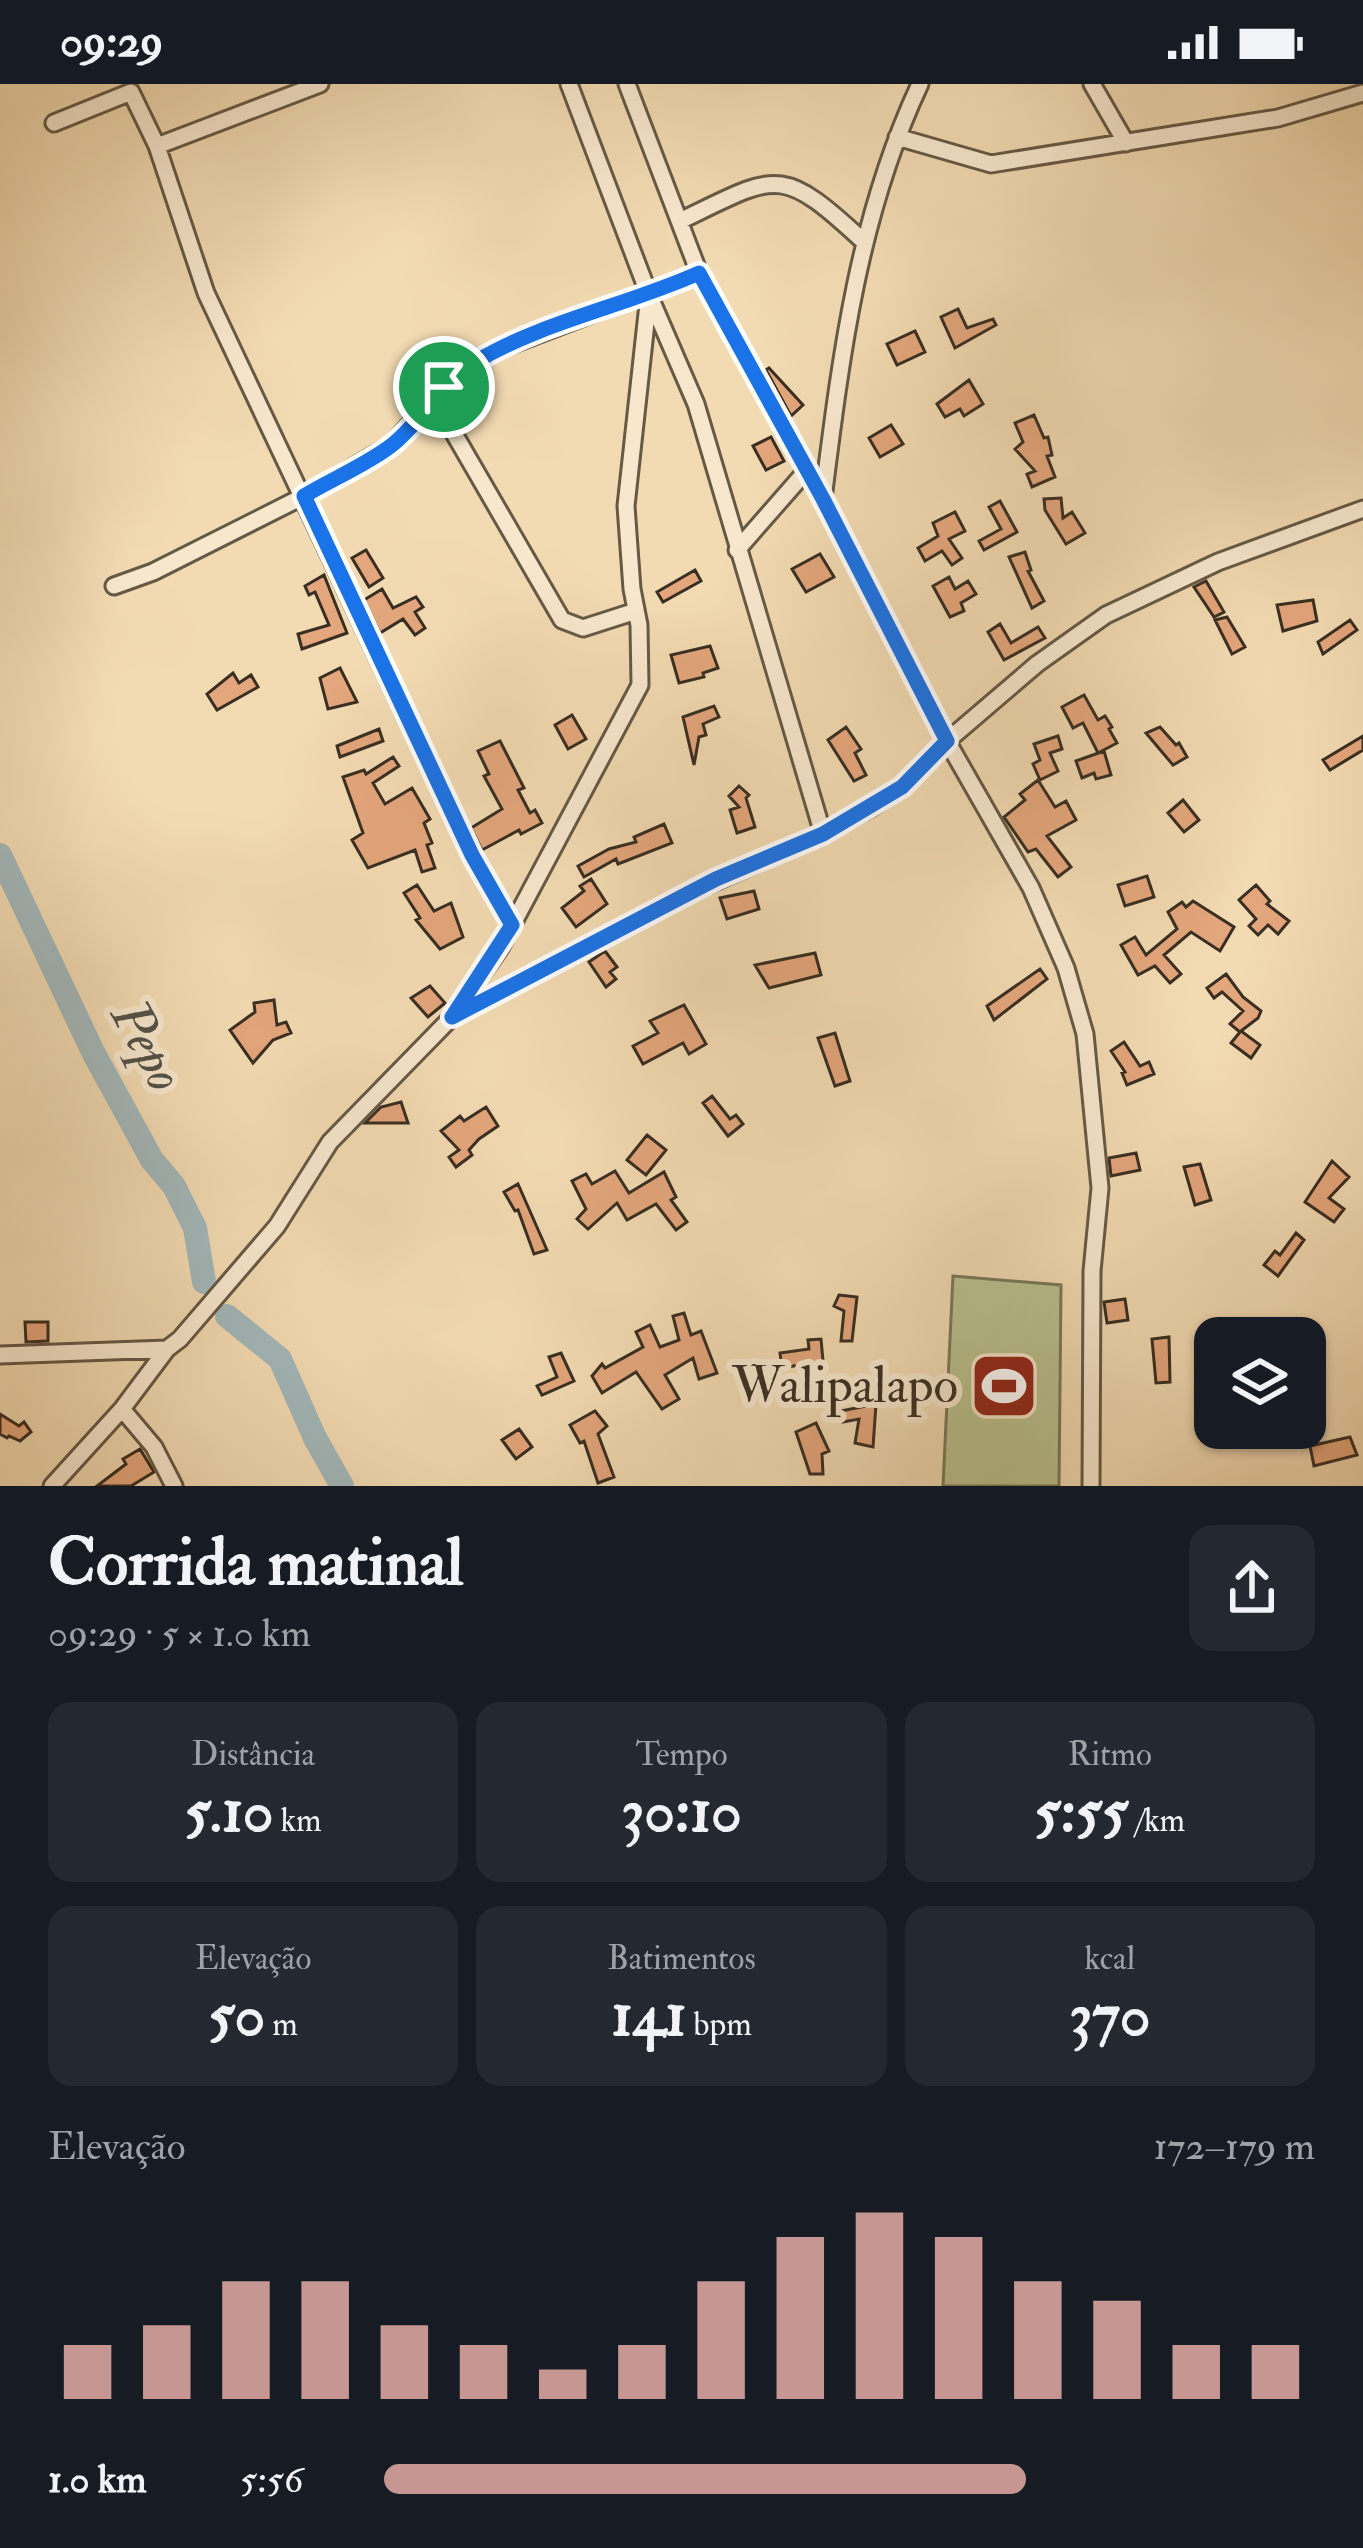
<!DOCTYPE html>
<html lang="pt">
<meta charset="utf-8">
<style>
:root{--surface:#171b24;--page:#242831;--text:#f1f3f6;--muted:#9ea1a6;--accent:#c59692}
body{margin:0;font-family:"IM FELL Double Pica",serif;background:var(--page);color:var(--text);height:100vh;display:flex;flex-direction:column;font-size:45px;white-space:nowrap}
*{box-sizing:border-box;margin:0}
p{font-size:39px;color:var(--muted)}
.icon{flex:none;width:66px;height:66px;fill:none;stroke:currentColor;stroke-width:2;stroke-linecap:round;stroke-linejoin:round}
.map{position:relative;height:1402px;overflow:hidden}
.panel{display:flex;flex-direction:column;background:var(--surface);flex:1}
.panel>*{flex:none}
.buttons{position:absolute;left:1194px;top:1233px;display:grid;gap:24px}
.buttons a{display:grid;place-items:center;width:132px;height:132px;border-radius:24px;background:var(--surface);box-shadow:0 3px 9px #0004;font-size:60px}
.pin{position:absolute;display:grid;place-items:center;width:102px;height:102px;color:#fff;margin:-51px;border:6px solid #fff;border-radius:50%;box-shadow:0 3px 12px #0007}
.round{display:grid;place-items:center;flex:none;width:126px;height:126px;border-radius:24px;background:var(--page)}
.summary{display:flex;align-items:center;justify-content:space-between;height:204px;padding:0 48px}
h1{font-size:66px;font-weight:700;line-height:90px}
.figures{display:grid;grid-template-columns:repeat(3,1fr);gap:18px;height:204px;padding:12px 48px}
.figures div{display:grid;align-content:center;border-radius:24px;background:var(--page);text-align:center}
.figures b{font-size:60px;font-weight:700}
.figures small{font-size:33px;font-weight:400}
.figures p{font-size:33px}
.chart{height:336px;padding:24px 48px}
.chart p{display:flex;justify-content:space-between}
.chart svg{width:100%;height:216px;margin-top:12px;stroke:var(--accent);stroke-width:6}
ul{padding:0 48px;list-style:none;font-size:39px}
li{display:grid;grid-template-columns:192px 144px 1fr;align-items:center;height:90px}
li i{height:30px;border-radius:15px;background:var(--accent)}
.status{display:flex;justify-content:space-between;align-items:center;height:84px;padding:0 60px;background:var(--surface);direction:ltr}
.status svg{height:33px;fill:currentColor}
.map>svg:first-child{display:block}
</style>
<div class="status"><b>09:29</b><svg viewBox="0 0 49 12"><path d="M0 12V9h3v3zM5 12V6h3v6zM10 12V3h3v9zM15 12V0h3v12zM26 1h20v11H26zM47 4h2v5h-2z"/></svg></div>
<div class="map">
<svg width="1363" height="1402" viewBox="0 0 1363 1402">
<rect width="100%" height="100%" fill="#f2dab2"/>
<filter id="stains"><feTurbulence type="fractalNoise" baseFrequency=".00167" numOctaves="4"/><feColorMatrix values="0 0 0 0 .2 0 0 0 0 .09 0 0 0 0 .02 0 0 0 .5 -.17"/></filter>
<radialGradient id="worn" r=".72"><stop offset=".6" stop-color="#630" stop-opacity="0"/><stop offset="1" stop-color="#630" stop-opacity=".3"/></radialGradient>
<!-- green -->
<path fill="#b8c08e" stroke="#787758" stroke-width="3" d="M953,1192L1061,1201L1059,1402H943Z"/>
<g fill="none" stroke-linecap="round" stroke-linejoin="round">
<!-- river -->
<path stroke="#a2b7b9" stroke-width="24" d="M0,771L93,968L152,1076L174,1102L195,1144L204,1198
M227,1232L280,1275L315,1354L342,1402"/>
</g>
<!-- building -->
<path fill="#e4a67c" stroke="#382e21" stroke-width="3" d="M958,225L967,244L993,235L996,241L955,264L941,233Z
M915,247L925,268L897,281L887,260Z
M769,284L803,321L791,332L766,286Z
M969,296L983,320L964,332L960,325L945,333L937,320Z
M1034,331L1044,354L1048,353L1052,371L1047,372L1055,393L1032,403L1027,390L1035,387L1015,365L1023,358L1015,339Z
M891,341L903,360L880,373L869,354Z
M771,353L784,377L766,386L753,362Z
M1061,414L1063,434L1072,428L1085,449L1066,460L1045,426L1044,415Z
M1000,417L1017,448L984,466L979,457L1001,445L989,423Z
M955,428L965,447L949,455L962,474L952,481L942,467L925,477L918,464L938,452L933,439Z
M366,466L383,494L369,503L352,474Z
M1025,468L1031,486L1028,487L1044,517L1032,524L1009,473Z
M820,470L834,493L806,508L792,485Z
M695,486L701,497L663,518L657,508Z
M324,491L347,549L302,565L298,550L329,541L315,508L309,511L305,502Z
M949,493L955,505L968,497L976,510L961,519L964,527L950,533L933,502Z
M1206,497L1224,528L1214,533L1194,503Z
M382,505L393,524L416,513L423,523L415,528L425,544L415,551L403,535L380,549L364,516Z
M1313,516L1317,537L1283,547L1277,521Z
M1227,533L1245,563L1232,570L1215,536Z
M1350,536L1357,546L1323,570L1318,558Z
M1000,540L1011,559L1038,543L1045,554L1004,576L988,548Z
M710,562L718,584L703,589L704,593L679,599L671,571Z
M340,584L357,618L328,625L320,594Z
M233,589L239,599L251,591L258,603L217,626L207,610Z
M1084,611L1098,636L1105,632L1112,643L1109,645L1117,659L1098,669L1083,639L1073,644L1062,623Z
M714,622L719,633L703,640L706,651L699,653L694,681L683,633Z
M572,631L586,655L568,665L555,641Z
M846,643L861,665L855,669L866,691L854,697L828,656Z
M1160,643L1176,661L1179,659L1187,673L1173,681L1146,649Z
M379,645L383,657L340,673L337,662Z
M1058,652L1062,665L1050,669L1058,687L1040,696L1033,680L1040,676L1034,660Z
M1363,652V666L1330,686L1323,676Z
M500,657L524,704L518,706L530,729L535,726L542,739L521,750L519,746L482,766L471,744L502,725L484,692L489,690L478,667Z
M1104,667L1111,691L1096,695L1094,689L1082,694L1076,677Z
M393,673L399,682L373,699L385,720L412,704L430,735L424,739L432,759L427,761L435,784L422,788L415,766L368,784L352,756L363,749L343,693L364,686L366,690Z
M1038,696L1055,723L1066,717L1076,736L1047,752L1071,783L1058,793L1036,765L1028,768L1004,733L1025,716L1020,710Z
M739,702L749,711L746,714L755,743L737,749L730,726L739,723L729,712Z
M1183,716L1199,736L1184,748L1168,729Z
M664,740L672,759L618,780L616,775L584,793L578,782L609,765L636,758L634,753Z
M1147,792L1154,813L1125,822L1118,801Z
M591,795L607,820L576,843L562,824L584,807L580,802Z
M417,801L434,827L451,819L463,853L440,865L416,836L420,834L404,809Z
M1256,801L1270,817L1267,820L1289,837L1278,850L1268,841L1258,851L1249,842L1256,835L1239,816Z
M754,807L759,825L727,835L720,814Z
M1193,817L1234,843L1220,867L1191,848L1164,871L1181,890L1170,899L1155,882L1138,891L1121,861L1135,853L1146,871L1177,845L1168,828L1182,818L1186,823Z
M605,867L617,883L610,888L616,895L606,903L589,878Z
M815,869L821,891L769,904L755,881Z
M1040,885L1047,895L994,936L987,922Z
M1226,890L1243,913L1261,927L1258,934L1241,947L1260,961L1251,974L1231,959L1240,948L1230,940L1243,927L1222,908L1214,914L1207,904Z
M430,902L445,919L428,933L411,914Z
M274,916L277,941L286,938L291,949L273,956L253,979L230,946L255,928L254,919Z
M684,921L706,960L689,970L683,959L643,980L633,962L658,949L650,937Z
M835,949L850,997L835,1002L818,954Z
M1124,958L1140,982L1149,978L1154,990L1127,1001L1122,989L1125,988L1111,967Z
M712,1012L730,1035L736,1031L743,1040L728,1052L703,1019Z
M401,1018L408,1039H365L381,1023Z
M486,1023L498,1042L479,1055L469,1066L472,1071L456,1083L449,1073L459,1066L441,1047L460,1032L464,1037Z
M647,1051L666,1066L646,1091L627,1076Z
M1136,1069L1140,1086L1111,1092L1109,1074Z
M1332,1077L1349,1093L1329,1114L1344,1125L1334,1138L1305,1118Z
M1200,1080L1211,1116L1195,1121L1184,1083Z
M615,1087L629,1109L664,1088L676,1113L671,1116L687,1138L676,1146L656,1120L627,1136L617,1119L588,1145L577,1135L586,1125L572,1097L586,1090L592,1100Z
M518,1100L547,1166L534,1170L518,1126L515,1127L504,1108Z
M1296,1149L1304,1156L1278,1192L1264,1181L1275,1167L1280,1171Z
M839,1211L857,1213L852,1257H841L844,1227L834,1222Z
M1125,1215L1128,1236L1107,1239L1104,1218Z
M684,1229L691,1251L701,1247L717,1289L699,1295L693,1274L665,1291L679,1315L662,1325L636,1288L602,1309L592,1292L602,1280L605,1284L643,1263L636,1248L650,1241L660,1263L679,1256L673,1232Z
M25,1238H48V1257L26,1258Z
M1169,1253L1170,1298L1156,1299L1152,1255Z
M821,1255L823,1277L782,1284L780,1269L809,1265L808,1256Z
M561,1269L574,1297L542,1311L537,1302L557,1293L549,1273Z
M876,1320L873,1363L855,1359L859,1335L843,1338L841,1327Z
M595,1327L607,1342L598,1350L614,1393L598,1399L584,1357L580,1359L570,1341Z
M0,1330L19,1342L24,1338L31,1348L20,1357L9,1352L7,1354L0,1350Z
M816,1339L829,1367L822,1370L823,1390H810L796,1348Z
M519,1345L532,1363L516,1375L502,1356Z
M1350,1353L1357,1371L1314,1382L1310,1362Z
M140,1365L154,1388L131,1402H97L126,1380L123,1375Z"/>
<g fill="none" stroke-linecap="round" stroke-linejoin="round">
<defs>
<path id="minor" d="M569,0L649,211L696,320L823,750
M627,0L699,189L823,415L947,657L1031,804L1066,884L1085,950L1100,1104L1092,1187L1091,1402
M1092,0L1126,59
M54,39L131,8L157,62L206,209L471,771L512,841
M897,53L991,80L1278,34L1363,9
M157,62L320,0
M680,137C777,90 780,80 863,157
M434,315L562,536L583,544L636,527
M823,415C841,272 858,132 920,0
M737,466L807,386
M114,502L153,488L304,412L391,361L444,303L474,278L508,262L699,189
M456,930L674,816L823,750L872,723L902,703L947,657L1037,580L1106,531L1218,478L1363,425
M0,1271L167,1265
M122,1325L154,1363L174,1402
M52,1402L122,1325L167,1265L180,1255L277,1142L330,1058L452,933L500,864L640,601L639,541L632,505L626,422L649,211"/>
</defs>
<!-- minor casing -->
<use href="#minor" stroke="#665945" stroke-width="21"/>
<!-- minor -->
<use href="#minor" stroke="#f7e7cd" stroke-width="15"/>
</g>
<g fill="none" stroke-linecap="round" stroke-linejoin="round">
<defs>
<path id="route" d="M699,189L823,415L947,657L902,703L823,750L716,795L452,933L512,841L472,771L304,412C332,395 366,381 392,361C423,336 442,298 477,277C542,238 628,221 699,189Z"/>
</defs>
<!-- route casing -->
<use href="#route" stroke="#fff" stroke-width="24"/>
<!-- route -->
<use href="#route" stroke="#1a73e8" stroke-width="15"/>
</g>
<!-- icons -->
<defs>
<symbol id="stadium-square" viewBox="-11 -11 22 22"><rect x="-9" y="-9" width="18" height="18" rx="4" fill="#8f2418" stroke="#f7e7cd"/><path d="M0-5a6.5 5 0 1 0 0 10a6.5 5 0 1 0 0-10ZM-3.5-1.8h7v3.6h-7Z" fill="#fff"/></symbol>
</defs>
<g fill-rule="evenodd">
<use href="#stadium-square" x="966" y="1264" width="76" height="76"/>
</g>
<g text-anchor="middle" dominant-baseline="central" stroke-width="12" stroke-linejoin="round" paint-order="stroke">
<!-- poi labels -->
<g font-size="51" fill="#382e21" stroke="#f7e7cd" text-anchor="end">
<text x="958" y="1302">Walipalapo</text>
</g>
<!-- water labels -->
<g font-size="54" font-style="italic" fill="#525047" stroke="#f7e7cd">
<text transform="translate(147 962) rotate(62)">Pepo</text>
</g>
</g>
<rect width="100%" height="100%" filter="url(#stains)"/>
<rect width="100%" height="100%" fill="url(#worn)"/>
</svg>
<div class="buttons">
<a><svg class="icon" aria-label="layers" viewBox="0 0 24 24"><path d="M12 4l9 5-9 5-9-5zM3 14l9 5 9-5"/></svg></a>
</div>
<div class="pin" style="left:444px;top:303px;background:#1e9e55"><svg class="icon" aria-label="arrive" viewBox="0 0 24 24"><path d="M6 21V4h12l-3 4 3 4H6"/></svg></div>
</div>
<section class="panel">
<div class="summary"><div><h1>Corrida matinal</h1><p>09:29 · 5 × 1.0 km</p></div><a class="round"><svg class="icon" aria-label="share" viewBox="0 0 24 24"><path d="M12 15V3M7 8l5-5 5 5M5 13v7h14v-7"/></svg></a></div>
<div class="figures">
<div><p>Distância</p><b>5.10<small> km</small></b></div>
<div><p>Tempo</p><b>30:10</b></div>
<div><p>Ritmo</p><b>5:55<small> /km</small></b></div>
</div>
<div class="figures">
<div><p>Elevação</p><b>50<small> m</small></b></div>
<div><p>Batimentos</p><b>141<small> bpm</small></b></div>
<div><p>kcal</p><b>370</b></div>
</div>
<div class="chart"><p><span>Elevação</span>172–179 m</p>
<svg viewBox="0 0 160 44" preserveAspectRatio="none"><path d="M5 44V33M15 44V29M25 44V20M35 44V20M45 44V29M55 44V33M65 44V38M75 44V33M85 44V20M95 44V11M105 44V6M115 44V11M125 44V20M135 44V24M145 44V33M155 44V33"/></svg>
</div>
<ul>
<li><b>1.0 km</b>5:56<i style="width:69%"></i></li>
</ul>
</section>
